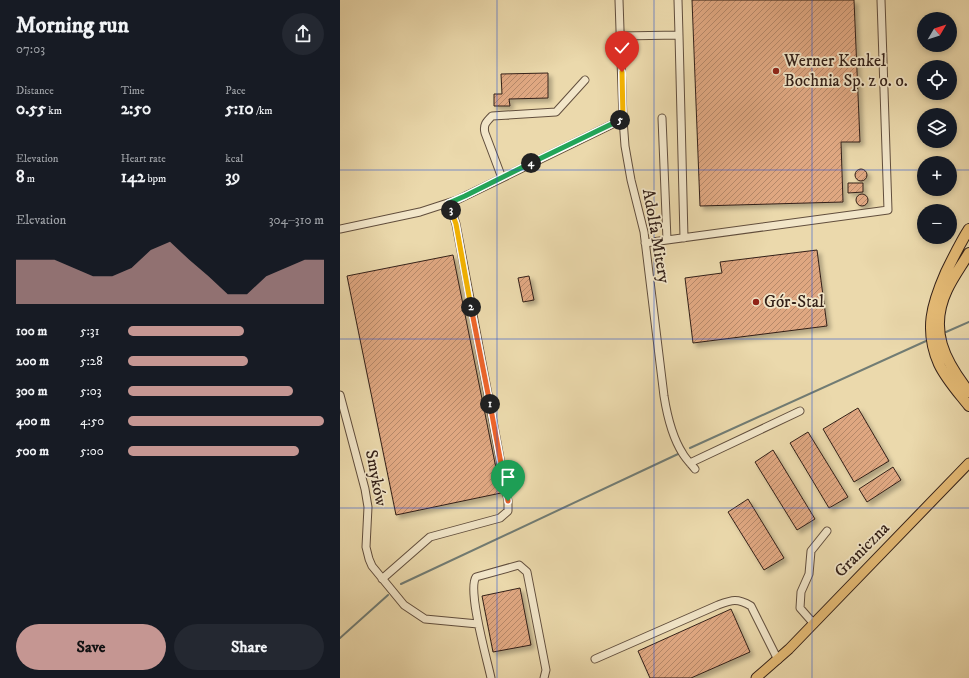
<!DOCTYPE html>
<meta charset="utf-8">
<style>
:root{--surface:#171b24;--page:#242831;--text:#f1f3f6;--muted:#9ea1a6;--accent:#c59692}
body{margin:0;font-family:"IM FELL DW Pica",serif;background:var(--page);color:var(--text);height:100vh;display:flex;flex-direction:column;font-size:15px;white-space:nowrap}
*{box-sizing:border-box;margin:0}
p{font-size:13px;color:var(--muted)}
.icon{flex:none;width:22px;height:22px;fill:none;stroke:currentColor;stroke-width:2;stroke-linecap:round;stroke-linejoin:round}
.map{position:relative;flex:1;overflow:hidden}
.side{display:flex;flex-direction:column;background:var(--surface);width:340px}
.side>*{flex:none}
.needle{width:26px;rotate:51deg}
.tools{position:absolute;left:577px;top:12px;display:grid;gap:8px}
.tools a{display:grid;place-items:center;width:40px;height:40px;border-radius:50%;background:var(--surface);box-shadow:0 2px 6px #0003;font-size:20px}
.pin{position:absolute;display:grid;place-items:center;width:34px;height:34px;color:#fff;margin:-41px -17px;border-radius:50% 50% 50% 0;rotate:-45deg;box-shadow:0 0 4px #0007}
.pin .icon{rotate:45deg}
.km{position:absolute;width:20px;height:20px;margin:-10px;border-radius:50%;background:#222;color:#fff;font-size:11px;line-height:20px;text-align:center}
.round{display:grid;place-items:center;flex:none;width:42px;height:42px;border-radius:21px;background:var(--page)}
.headline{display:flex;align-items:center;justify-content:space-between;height:68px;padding:0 16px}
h1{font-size:22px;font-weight:700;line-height:30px}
.metrics{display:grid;grid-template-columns:repeat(3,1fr);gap:6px;height:68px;padding:4px 16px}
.metrics div{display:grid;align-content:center}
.metrics b{font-size:17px;font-weight:700}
.metrics small{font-size:11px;font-weight:400}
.metrics p{font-size:11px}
.chart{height:112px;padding:8px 16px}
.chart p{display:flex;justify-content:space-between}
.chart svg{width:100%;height:72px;margin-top:4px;fill:var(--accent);opacity:.7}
.button{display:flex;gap:8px;margin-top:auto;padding:8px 16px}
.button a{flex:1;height:46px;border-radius:24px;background:var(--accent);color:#111;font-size:16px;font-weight:700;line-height:46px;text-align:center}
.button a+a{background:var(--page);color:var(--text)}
ul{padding:0 16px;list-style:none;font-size:13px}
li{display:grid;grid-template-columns:64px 48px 1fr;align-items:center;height:30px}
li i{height:10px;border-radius:5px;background:var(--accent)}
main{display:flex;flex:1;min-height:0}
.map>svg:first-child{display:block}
</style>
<main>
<section class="side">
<div class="headline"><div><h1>Morning run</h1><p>07:03</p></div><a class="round"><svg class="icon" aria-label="share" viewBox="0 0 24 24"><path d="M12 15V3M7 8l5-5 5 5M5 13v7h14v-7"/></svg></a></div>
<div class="metrics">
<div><p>Distance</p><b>0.55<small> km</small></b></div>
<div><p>Time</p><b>2:50</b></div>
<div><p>Pace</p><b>5:10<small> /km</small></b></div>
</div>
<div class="metrics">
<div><p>Elevation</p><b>8<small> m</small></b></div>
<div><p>Heart rate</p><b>142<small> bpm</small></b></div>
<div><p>kcal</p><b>39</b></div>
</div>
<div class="chart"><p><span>Elevation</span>304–310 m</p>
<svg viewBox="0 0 160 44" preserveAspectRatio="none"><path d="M0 44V17L10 17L20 17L30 22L40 27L50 27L60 22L70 11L80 6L90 17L100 27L110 38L120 38L130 27L140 22L150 17L160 17V44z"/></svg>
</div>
<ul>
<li><b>100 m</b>5:31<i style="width:59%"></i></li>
<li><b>200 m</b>5:28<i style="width:61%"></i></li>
<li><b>300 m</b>5:03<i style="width:84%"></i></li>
<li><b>400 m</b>4:50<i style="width:100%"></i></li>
<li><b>500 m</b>5:00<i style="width:87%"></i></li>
</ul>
<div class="button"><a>Save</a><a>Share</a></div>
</section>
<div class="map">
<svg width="629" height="678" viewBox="0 0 629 678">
<defs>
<pattern id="building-hatch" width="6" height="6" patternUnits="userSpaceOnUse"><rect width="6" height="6" fill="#dfa781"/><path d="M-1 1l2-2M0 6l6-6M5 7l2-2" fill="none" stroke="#b58869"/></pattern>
<filter id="shadow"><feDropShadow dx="3.5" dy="3.5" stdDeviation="2" flood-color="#0004"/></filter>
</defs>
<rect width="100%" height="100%" fill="#ebd9ac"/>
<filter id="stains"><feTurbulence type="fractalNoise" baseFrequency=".005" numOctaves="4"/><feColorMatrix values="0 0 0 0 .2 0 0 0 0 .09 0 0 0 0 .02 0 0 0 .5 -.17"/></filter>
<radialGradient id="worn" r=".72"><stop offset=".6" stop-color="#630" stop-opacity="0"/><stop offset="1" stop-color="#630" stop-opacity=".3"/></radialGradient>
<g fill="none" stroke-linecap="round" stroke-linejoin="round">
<!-- stream -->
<path stroke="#717c74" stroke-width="2" d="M606,332L629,322
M350,448L586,341
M61,584L338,454
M0,638L48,595"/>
</g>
<!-- building -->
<path fill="url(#building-hatch)" stroke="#332018" filter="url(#shadow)" d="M352,0H514L520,142H501L503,202L360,206Z
M208,73V98L169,99L170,106H154V94H162L161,74Z
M515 175a6 6 0 1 1 12 0a6 6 0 1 1-12 0Z
M508,183H523V192L508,193Z
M516 200a6 6 0 1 1 12 0a6 6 0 1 1-12 0Z
M477,250L487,326L353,343L345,278L382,273L380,262Z
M113,255L161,493L56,515L7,276Z
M189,276L194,300L183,302L178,278Z
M518,408L549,461L514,482L483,429Z
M468,432L508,497L489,508L450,443Z
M433,450L475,519L457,530L415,462Z
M553,467L561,480L527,502L519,489Z
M408,499L444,558L424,570L388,512Z
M180,588L191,645L153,652L142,596Z
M391,609L410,652L351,678H310L298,651Z"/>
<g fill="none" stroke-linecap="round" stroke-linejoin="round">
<defs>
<path id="minor" d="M279,0L283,119L285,146L291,180L304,232L324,396C327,415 332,437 343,454C346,459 351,464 355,469
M339,35L344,238
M280,36L339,35L338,0
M322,118L327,240
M162,178L145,133C143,125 146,122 152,116L216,112L245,80
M0,229L80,212L117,200L283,119
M305,243L548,210L541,0
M0,395L25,489L28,507L26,547L29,559L32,566L64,605L85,619L138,624
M350,463L460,411
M42,579L90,537L160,518L168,511V501L116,224L109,203
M474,624L460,608L461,592L469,574L471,551L487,531
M255,659L378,605C392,600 397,598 411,606L438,660
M151,678C147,659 127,590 136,577L179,565L187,572L206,670L204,678"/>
<path id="major" d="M416,678L449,649L629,463"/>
<path id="highway" d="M629,229C620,243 613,258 606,272C592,304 584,330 599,364C606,379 618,392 629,406
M629,253C622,265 613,277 607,290C588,330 605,361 629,392"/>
</defs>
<!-- minor casing -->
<use href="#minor" stroke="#614e3d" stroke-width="9"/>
<!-- major casing -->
<use href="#major" stroke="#332018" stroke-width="11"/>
<!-- highway casing -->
<use href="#highway" stroke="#332018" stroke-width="12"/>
<!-- minor -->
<use href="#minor" stroke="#f2e6c9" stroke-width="7"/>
<!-- major -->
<use href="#major" stroke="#e6bc76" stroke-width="9"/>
<!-- highway -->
<use href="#highway" stroke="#e6bc76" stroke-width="10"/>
</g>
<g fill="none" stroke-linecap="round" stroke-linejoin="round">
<defs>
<path id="split-1" d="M150,404L168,501"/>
<path id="split-2" d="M131,307L150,404"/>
<path id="split-3" d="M111,210L116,224L131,307"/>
<path id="split-4" d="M111,210L109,203L125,196L191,163"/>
<path id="split-5" d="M191,163L280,120"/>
<path id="split-6" d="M280,120L283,119L282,72"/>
</defs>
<!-- split-1 casing -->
<use href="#split-1" stroke="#fff" stroke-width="8"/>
<!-- split-2 casing -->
<use href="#split-2" stroke="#fff" stroke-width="8"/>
<!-- split-3 casing -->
<use href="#split-3" stroke="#fff" stroke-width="8"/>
<!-- split-4 casing -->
<use href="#split-4" stroke="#fff" stroke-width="8"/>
<!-- split-5 casing -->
<use href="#split-5" stroke="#fff" stroke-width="8"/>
<!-- split-6 casing -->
<use href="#split-6" stroke="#fff" stroke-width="8"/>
<!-- split-1 -->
<use href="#split-1" stroke="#f0652b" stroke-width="5"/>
<!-- split-2 -->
<use href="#split-2" stroke="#f0652b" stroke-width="5"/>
<!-- split-3 -->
<use href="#split-3" stroke="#f5b400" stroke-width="5"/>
<!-- split-4 -->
<use href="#split-4" stroke="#22a559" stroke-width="5"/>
<!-- split-5 -->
<use href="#split-5" stroke="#22a559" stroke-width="5"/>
<!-- split-6 -->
<use href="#split-6" stroke="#f5b400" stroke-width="5"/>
</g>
<!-- grid -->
<path fill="none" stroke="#1d4ed8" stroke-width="1" stroke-opacity="0.55" d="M157,0V678M314,0V678M472,0V678M0,170H584M610,170H629M0,339H629M0,508H629"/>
<!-- markers -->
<g fill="#8f2418" stroke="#f2e6c9" stroke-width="1.5">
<circle cx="436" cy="71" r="4"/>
<circle cx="416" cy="302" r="4"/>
</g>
<g text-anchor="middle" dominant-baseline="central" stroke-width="3.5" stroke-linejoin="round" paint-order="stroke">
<!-- poi labels -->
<g font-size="17" fill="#332018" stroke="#f2e6c9" text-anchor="start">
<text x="444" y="61">Werner Kenkel<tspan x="444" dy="20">Bochnia Sp. z o. o.</tspan></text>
<text x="424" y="302">Gór-Stal</text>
</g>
<!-- street labels -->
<g font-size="17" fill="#332018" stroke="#f2e6c9">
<text transform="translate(316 236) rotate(80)">Adolfa Mitery</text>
<text transform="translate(36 478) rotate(79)">Smyków</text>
<text transform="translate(522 550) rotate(-45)">Graniczna</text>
</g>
</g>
<rect width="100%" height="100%" filter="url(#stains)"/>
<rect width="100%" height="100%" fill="url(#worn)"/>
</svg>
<div class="tools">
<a><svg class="needle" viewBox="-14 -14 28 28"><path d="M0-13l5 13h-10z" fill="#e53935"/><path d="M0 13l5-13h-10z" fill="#9ea1a6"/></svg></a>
<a><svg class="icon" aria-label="locate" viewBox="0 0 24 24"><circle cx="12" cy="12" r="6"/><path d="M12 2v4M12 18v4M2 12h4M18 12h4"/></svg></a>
<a><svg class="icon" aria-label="layers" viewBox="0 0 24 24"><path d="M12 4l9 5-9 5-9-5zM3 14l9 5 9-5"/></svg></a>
<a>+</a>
<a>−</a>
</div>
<div class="pin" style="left:168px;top:501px;background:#1e9e55"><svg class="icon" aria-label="arrive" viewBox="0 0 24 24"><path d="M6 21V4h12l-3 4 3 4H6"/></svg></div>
<div class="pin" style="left:282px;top:72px;background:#d93025"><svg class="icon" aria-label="check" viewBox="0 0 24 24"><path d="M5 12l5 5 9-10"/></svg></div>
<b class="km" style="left:150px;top:404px">1</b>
<b class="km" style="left:131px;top:307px">2</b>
<b class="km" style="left:111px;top:210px">3</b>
<b class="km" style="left:191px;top:163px">4</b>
<b class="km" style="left:280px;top:120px">5</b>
</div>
</main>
